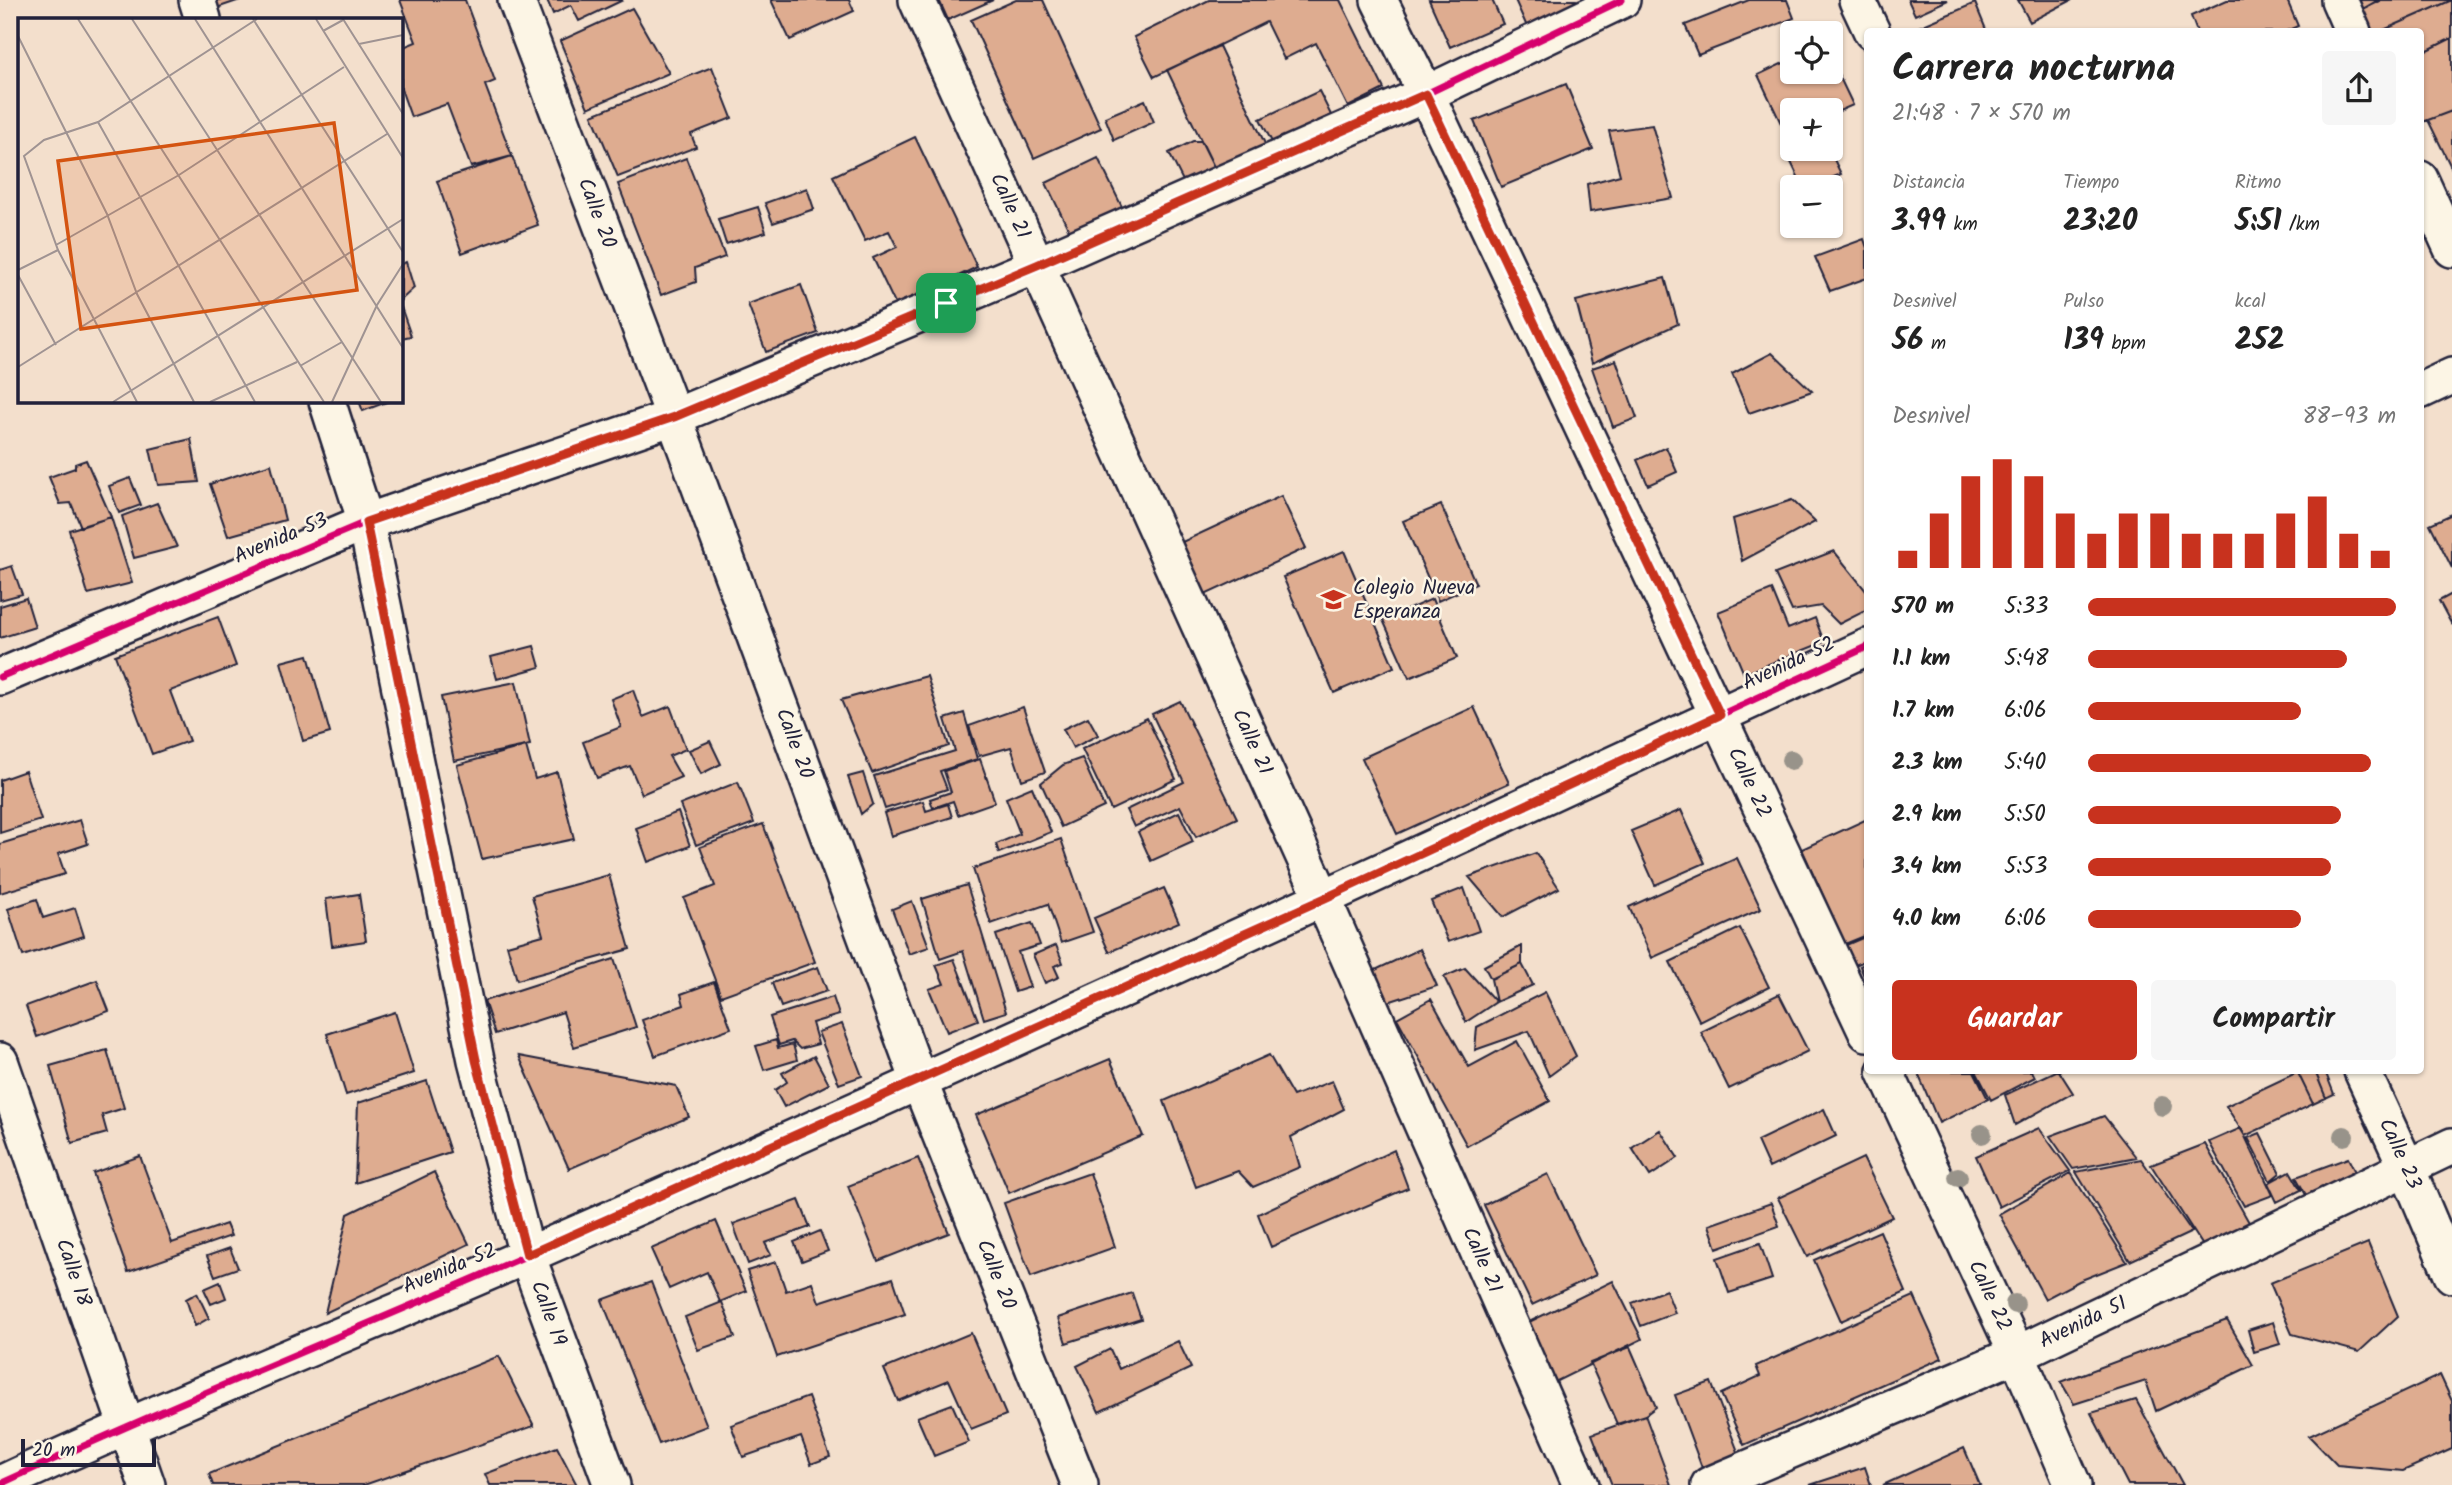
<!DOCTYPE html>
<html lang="es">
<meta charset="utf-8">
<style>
:root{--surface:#fff;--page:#f6f6f6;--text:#222;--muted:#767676;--accent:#c8321e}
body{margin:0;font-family:Kalam,sans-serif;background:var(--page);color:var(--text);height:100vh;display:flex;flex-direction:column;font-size:26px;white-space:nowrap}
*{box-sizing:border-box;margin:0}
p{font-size:23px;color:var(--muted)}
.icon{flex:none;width:38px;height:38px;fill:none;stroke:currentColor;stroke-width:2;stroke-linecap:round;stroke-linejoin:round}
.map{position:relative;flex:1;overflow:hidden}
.details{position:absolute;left:1864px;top:28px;width:560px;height:1046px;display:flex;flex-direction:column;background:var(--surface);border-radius:7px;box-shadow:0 2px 5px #0004}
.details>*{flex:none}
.fabs{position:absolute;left:1780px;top:21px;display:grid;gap:14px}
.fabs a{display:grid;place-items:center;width:63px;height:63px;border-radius:7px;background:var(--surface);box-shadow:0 2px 5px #0004;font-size:35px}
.scale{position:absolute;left:21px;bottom:18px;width:135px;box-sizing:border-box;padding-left:7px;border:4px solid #22223b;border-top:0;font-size:19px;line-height:24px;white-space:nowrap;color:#22223b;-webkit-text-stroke:5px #fcf5e5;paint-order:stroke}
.pin{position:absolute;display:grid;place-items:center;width:60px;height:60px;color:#fff;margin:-30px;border-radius:14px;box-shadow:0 4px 10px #0006}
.round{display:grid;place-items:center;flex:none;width:74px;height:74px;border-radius:7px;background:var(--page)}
.summary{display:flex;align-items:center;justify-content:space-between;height:119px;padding:0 28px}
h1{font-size:38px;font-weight:700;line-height:52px}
.stats{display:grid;grid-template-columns:repeat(3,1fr);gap:10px;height:119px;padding:7px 28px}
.stats div{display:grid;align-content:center}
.stats b{font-size:30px;font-weight:700}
.stats small{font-size:19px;font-weight:400}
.stats p{font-size:19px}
.chart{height:196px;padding:14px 28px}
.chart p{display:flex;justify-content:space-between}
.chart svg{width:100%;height:126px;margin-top:7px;stroke:var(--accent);stroke-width:6}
.primary-button{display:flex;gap:14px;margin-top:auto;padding:14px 28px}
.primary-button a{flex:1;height:80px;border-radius:7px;background:var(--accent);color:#fff;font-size:28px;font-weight:700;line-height:80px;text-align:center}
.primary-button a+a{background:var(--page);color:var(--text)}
ul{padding:0 28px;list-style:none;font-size:23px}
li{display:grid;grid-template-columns:112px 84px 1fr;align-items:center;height:52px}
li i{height:18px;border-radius:9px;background:var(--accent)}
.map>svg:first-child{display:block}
</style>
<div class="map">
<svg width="2452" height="1485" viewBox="0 0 2452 1485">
<rect width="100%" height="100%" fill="#f3dfcc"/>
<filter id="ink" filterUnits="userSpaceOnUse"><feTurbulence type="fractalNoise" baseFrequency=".0143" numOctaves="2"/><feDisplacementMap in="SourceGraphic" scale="14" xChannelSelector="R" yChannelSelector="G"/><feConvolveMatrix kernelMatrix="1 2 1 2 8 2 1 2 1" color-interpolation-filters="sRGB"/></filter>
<g filter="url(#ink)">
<!-- building -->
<path fill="#deac90" stroke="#22223b" stroke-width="2" d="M211,0H240L214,9Z
M400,0H465L495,81L485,85L512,156L471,167L447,104L411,117L401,89V48L416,42Z
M547,0H623L579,21L571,5L553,14Z
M771,0H849L854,11L790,40Z
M939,0H993L948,20Z
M1016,0H1043L1101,128L1034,158L971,20Z
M1209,0H1340L1384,89L1348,107L1316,43L1284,59L1266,22L1154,77L1134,37Z
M1429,0H1492L1503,24L1450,47Z
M1515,0H1576L1579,7L1528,29Z
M1749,0H1787L1794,18L1698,55L1685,25Z
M1908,0H1948L1915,15Z
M2018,0H2072L2030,22Z
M2227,0H2287L2298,26L2284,32H2197L2191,16Z
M2355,0H2378L2359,11Z
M2381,0H2452L2379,32H2374L2359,11Z
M2452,0V38L2420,54V32H2379Z
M1975,3L1987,32H1907Z
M632,8L669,73L588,108L560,41Z
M2452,38V111L2420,123V54Z
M1219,46L1267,148L1216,171L1167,70Z
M1830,57L1853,105L1830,115V110H1792V134L1787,136L1758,75L1792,59V72H1830Z
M712,67L732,118L691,134L696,147L618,177L592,115Z
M1566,84L1593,149L1501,187L1474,121Z
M1319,91L1331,115L1273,144L1260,119Z
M1145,100L1154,122L1114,140L1105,117Z
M2452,111V169L2428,120Z
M1652,125L1673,198L1590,212L1587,184L1620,175L1609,131Z
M915,137L977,267L896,306L873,258L897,247L889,231L865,241L833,176Z
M1193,141H1201L1216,171L1186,187L1169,153Z
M1809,149H1829L1841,174L1810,187H1803L1789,158Z
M512,156L538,225L462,253L437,181Z
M686,158L725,257L695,268L696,282L661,295L618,184Z
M1098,158L1126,215L1074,241L1046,183Z
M807,188L814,209L773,223L765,203Z
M758,207L766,232L726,244L718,219Z
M1864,239L1867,248V278L1830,291L1815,257Z
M406,262L414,288L401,300V264Z
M1665,278L1678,324L1592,363L1576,301Z
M801,285L818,333L766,352L748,304Z
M401,307L411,336L401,338Z
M1772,353L1812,391L1749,413L1732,374Z
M1616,360L1637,418L1613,427L1592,368Z
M359,401H389L363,411Z
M191,439L199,482L158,485L150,449Z
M1666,447L1677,472L1648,485L1637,460Z
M86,460L111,517L81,527L71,503L60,504L49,477L75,468V464Z
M271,464L285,520L228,536L210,484Z
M130,478L141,505L119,513L109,486Z
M1281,496L1306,548L1205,595L1182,542Z
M1792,500L1815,522L1742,561L1733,519Z
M157,503L177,547L134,558L122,516Z
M1441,505L1476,584L1438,601L1403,521Z
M2452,514V568L2430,524Z
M111,517L132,583L88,594L69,530Z
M1344,551L1394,667L1334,693L1283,577Z
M1834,551L1867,592V610L1839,624L1821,606L1792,611L1775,574Z
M12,566L22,594L0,600V570Z
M1772,590L1788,629L1815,618L1824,642L1744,674L1718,612Z
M2452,594V625L2439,601Z
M26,598L35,627L0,638V606Z
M1432,599L1457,658L1409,678L1383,620Z
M218,617L236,666L170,691L189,741L152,754L115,655Z
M534,646L540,667L497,679L491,657Z
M308,655L330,733L303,741L281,662Z
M927,676L949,746L872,773L841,700Z
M516,682L530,745L454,761L441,697Z
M633,690L643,717L670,706L686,749L669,756L681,777L642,794L630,766L597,778L583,742L621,727L611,699Z
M1180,701L1237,818L1196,837L1180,806L1134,827L1126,810L1184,782L1152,714Z
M1023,707L1045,772L1022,780L1011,747L979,756L969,726Z
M1474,707L1509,783L1397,834L1362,758Z
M964,713L977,759L940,771L947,789L885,809L874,776L955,751L945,719Z
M1088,717L1098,735L1073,748L1063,729Z
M1147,718L1176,779L1111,810L1082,749Z
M710,741L721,764L701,774L689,750Z
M526,746L535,779L557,772L574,839L482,859L457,765Z
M1082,758L1104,807L1061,827L1041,783L1063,765Z
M980,759L995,802L958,815L953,801L933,808L930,799L951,792L944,771Z
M25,771L41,820L0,833V780Z
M863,773L873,804L861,814L848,777Z
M738,782L754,823L696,845L680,805Z
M1032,787L1051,832L999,853L996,844L1020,834L1006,798Z
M923,801L926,811L948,804L952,817L891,836L884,813Z
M1681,810L1705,863L1655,885L1631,831Z
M678,812L690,846L648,862L636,828Z
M1179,812L1193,842L1151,861L1138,832Z
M1867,819V935L1845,944L1802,849Z
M80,820L88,844L58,854L65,874L0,893V844Z
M763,824L815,962L721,996L684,898L715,886L700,847Z
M1061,839L1093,932L1061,943L1048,904L991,924L973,869Z
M1536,853L1559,888L1503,917L1469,877Z
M1737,858L1761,909L1652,958L1629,907Z
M609,875L630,949L517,980L507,945L543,935L532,896Z
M967,885L1006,1012L984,1019L963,951L940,959L922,899Z
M1164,888L1179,922L1109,952L1094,918Z
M1464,888L1479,931L1448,942L1431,901Z
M359,894L366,941L332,946L326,899Z
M37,899L43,918L75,908L84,936L23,956L8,909Z
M912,901L929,947L909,954L892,909Z
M1032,923L1040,945L1018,952L1030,987L1015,992L996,935Z
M1740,928L1769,987L1700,1022L1670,962Z
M1867,936V960L1855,965L1846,945Z
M1056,945L1063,963L1054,966L1059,977L1045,983L1033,955Z
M1522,946V964L1491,979L1484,966Z
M1420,949L1437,986L1388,1002L1371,972Z
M614,959L636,1027L574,1047L563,1012L495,1034L484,1001Z
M954,959L978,1020L947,1032L929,989L944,984L936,965Z
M1867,963V983L1860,966Z
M1522,964L1533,985L1496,1002L1491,979Z
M818,967L827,991L781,1007L772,983Z
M1465,968L1496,1002L1466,1022L1444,977Z
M97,980L109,1011L37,1037L26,1006Z
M714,982L731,1028L655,1056L642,1020L684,1005L681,994Z
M1545,992L1576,1056L1549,1076L1529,1031L1475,1050L1477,1027Z
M1779,994L1808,1051L1729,1089L1701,1032Z
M833,997L839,1015L812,1023L818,1044L800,1049L792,1041L779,1045L770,1017Z
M1431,999L1469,1067L1517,1041L1550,1101L1467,1146L1397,1018Z
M395,1012L414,1073L346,1095L327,1034Z
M842,1024L862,1076L839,1084L818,1032Z
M776,1040L778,1048L793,1044L797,1060L764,1070L756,1046Z
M107,1050L124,1108L102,1115L107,1133L72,1143L50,1066Z
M1269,1055L1293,1096L1332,1081L1344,1109L1291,1137L1300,1167L1253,1187L1238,1171L1196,1187L1164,1101Z
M519,1056L676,1086L689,1117L569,1169Z
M814,1056L829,1084L784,1107L775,1090L787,1082L782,1073Z
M1110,1059L1143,1136L1009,1193L976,1115Z
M1917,1071H1974L1988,1099L1939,1123Z
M1976,1071H2032L2035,1077L1991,1100Z
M2056,1071H2059L2073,1093L2015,1125L2005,1095Z
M2297,1071H2325L2334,1094L2313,1104Z
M2300,1071H2315L2326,1098L2245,1136L2226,1106Z
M427,1081L450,1152L355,1183L358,1103Z
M1824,1109L1836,1136L1769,1168L1757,1141Z
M2104,1116L2136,1157L2073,1169L2050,1136Z
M2039,1128L2070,1171L1999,1207L1976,1156Z
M2241,1128L2273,1195L2244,1206L2209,1142Z
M1660,1130L1678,1158L1650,1176L1632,1148Z
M2260,1133L2280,1173L2270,1181L2248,1138Z
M2205,1144L2255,1233L2207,1252L2151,1165Z
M1394,1150L1408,1188L1271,1247L1258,1214Z
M140,1156L172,1243L226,1224L231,1236L128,1272L93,1173Z
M918,1158L949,1233L878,1261L848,1186Z
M1863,1158L1892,1217L1807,1257L1778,1198Z
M2348,1158L2356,1174L2306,1195L2296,1177Z
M2141,1159L2192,1232L2130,1261L2076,1172Z
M2290,1171L2301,1190L2277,1202L2268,1183Z
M434,1172L469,1244L325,1313L348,1214Z
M1090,1173L1115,1247L1031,1277L1004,1203Z
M2071,1173L2127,1262L2079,1281L2045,1299L1999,1214Z
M1548,1174L1596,1275L1532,1305L1484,1205Z
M799,1200L810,1227L765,1243L771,1255L748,1264L733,1224Z
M1771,1203L1779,1226L1717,1248L1709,1225Z
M716,1221L746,1291L720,1302L707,1272L669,1289L651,1249Z
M820,1231L828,1251L802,1261L794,1242Z
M1880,1231L1906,1292L1841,1321L1814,1260Z
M1760,1243L1772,1279L1729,1293L1717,1258Z
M2368,1243L2398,1316L2359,1352L2292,1334L2270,1283Z
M230,1248L238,1268L215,1276L207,1256Z
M776,1262L786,1291L812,1282L819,1302L893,1278L905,1314L777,1357L747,1271Z
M1613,1281L1642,1339L1555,1382L1527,1323Z
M220,1282L226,1298L211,1304L204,1289Z
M651,1282L707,1426L659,1444L602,1300Z
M1666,1290L1675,1313L1641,1326L1632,1303Z
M197,1293L209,1318L195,1326L186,1299Z
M1132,1293L1141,1319L1066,1343L1058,1318Z
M1914,1296L1942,1358L1744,1445L1721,1394L1760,1376L1756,1366Z
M722,1302L735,1337L698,1350L685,1317Z
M2227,1320L2253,1365L2156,1411L2146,1381L2074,1404L2061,1382Z
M2273,1322L2280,1344L2254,1352L2248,1330Z
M971,1333L1006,1415L971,1429L949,1380L898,1401L884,1369Z
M1178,1341L1191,1368L1099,1412L1077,1366L1110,1349L1119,1369Z
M1630,1347L1656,1407L1645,1415L1617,1424L1590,1363Z
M499,1356L534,1426L364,1485H213L209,1474Z
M2440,1375L2452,1401V1449L2403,1471L2337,1465L2309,1436Z
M1711,1382L1742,1462L1705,1476L1675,1395Z
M808,1397L830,1457L811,1464L801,1437L743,1457L731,1425Z
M2136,1400L2183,1485H2128L2091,1413Z
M952,1404L969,1442L934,1456L917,1417Z
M1645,1415L1671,1485H1612L1592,1434Z
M557,1447L577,1485H490L485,1474Z
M1964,1448L1980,1485H1883Z
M1865,1467L1871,1485H1810Z"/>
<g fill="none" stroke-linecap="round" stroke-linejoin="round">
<defs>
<g id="street">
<path d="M197,0L203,19"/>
<path id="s1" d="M516,0L674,417L919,1081L1080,1485"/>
<path id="s2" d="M917,0L1323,899L1581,1485"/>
<path id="s3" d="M1379,0L1426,94L1867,1033"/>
<path d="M1857,0L1872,32"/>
<path d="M2339,0L2353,32"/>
<path d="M2420,179L2452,249"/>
<path d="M2420,391L2452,376"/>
<path id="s4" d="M327,401L366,522L476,1060L527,1255L612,1485"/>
<path d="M0,677L366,522L674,417L1037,265L1426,94L1622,0"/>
<path id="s5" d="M0,1061L147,1485"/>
<path id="s6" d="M1885,1071L2017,1354L2073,1485"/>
<path id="s7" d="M2362,1071L2406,1166L2452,1275"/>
<path d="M0,1484C174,1403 352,1332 528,1255C977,1059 1422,853 1867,647"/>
<path id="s8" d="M1709,1485L2017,1354L2452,1146"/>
</g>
</defs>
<!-- street casing -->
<use href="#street" stroke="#22223b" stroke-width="40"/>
<!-- street -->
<use href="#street" stroke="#fcf5e5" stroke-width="35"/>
<defs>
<path id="cycleway" d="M0,677L366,522L674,417L1037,265L1426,94L1622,0
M0,1484C174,1403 352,1332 528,1255C977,1059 1422,853 1867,647"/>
</defs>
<!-- cycleway casing -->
<use href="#cycleway" stroke="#fcf5e5" stroke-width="11"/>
<!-- cycleway -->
<use href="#cycleway" stroke="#d6006c" stroke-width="7"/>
</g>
<!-- trees -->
<g fill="#98938a">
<circle cx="1791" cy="760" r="10"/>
<circle cx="2162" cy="1106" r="10"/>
<circle cx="1982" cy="1134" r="10"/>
<circle cx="2344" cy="1136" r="10"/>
<circle cx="1958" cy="1177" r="10"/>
<circle cx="2015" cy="1304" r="10"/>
</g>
</g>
<g fill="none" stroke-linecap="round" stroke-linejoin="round" filter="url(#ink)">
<defs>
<path id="route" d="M1426,94L1720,715L1323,899L527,1255L476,1060L366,522L674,417L1037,265Z"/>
</defs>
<!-- route casing -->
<use href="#route" stroke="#fff" stroke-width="14"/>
<!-- route -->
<use href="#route" stroke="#c8321e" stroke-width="9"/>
</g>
<!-- icons -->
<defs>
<symbol id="school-bare" viewBox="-9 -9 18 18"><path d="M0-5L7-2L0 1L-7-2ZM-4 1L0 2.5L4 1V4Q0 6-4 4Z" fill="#c8321e" stroke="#fcf5e5" stroke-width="2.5" paint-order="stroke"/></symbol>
</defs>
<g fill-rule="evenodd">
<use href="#school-bare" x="1316" y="582" width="35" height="35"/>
</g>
<g text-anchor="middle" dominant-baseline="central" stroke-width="5" stroke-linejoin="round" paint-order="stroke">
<!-- street labels -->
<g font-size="21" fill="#22223b" stroke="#fcf5e5">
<text stroke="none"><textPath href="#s2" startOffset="226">Calle 21</textPath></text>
<text stroke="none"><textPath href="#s1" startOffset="228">Calle 20</textPath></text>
<text transform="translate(281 539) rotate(-23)">Avenida 53</text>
<text transform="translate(1789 664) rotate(-25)">Avenida 52</text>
<text stroke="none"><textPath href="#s2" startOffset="814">Calle 21</textPath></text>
<text stroke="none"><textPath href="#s1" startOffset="794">Calle 20</textPath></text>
<text stroke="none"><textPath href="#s3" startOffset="866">Calle 22</textPath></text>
<text stroke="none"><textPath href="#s7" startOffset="91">Calle 23</textPath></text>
<text stroke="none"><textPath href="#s2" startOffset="1381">Calle 21</textPath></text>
<text transform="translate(450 1269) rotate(-23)">Avenida 52</text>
<text stroke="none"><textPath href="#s5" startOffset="224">Calle 18</textPath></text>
<text stroke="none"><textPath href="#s1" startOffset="1362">Calle 20</textPath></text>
<text stroke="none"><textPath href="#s6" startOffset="248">Calle 22</textPath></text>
<text stroke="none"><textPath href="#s4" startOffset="940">Calle 19</textPath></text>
<text stroke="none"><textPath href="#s8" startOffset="408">Avenida 51</textPath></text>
</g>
<!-- poi labels -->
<g font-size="21" fill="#22223b" stroke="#fcf5e5" text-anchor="start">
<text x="1353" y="588">Colegio Nueva<tspan x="1353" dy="24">Esperanza</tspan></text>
</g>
</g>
<!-- overview -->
<g transform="translate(18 18)">
<rect width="385" height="385" fill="#f3dfcc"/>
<path fill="none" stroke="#9f9392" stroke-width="2" d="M60,1L306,384M114,1L363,384M177,1L385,330M235,1L385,234M298,1L385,140M325,1L385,96M305,13L325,2M0,18L89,196L119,276L176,384M341,26L385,17M80,104L237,384M38,227L161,157L326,49M0,252L40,232M0,257L38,327M282,348L324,324M0,349L369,116M95,384L385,201M119,384L40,232L6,138L26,122L80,104L239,1M192,384L279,344M314,384L359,287L385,246"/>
<path fill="#d45411" fill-opacity="0.15" stroke="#d45411" stroke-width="3.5" d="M316,105L339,272L63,311L40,143Z"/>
<rect width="385" height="385" fill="none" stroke="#22223b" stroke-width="3.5"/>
</g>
</svg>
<div class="fabs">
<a><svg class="icon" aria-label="locate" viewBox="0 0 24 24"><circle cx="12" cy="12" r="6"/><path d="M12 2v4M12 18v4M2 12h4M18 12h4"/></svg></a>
<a>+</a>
<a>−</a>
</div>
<div class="scale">20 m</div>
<div class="pin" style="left:946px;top:303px;background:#1e9e55"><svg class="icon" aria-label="arrive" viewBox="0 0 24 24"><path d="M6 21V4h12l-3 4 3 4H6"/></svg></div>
<section class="details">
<div class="summary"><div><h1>Carrera nocturna</h1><p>21:48 · 7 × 570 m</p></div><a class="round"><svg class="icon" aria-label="share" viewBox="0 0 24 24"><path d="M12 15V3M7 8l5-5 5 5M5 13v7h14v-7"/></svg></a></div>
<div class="stats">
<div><p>Distancia</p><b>3.99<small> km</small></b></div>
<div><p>Tiempo</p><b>23:20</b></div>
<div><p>Ritmo</p><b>5:51<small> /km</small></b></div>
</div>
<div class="stats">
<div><p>Desnivel</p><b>56<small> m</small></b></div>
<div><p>Pulso</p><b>139<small> bpm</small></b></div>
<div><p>kcal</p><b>252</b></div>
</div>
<div class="chart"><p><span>Desnivel</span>88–93 m</p>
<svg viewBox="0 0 160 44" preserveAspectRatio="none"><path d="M5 44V38M15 44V25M25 44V12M35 44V6M45 44V12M55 44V25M65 44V32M75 44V25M85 44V25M95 44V32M105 44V32M115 44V32M125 44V25M135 44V19M145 44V32M155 44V38"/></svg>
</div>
<ul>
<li><b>570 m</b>5:33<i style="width:100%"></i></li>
<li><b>1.1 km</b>5:48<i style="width:84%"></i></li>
<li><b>1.7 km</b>6:06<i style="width:69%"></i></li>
<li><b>2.3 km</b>5:40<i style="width:92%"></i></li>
<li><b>2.9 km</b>5:50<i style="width:82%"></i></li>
<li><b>3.4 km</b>5:53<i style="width:79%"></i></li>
<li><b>4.0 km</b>6:06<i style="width:69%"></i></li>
</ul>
<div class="primary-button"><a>Guardar</a><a>Compartir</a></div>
</section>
</div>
